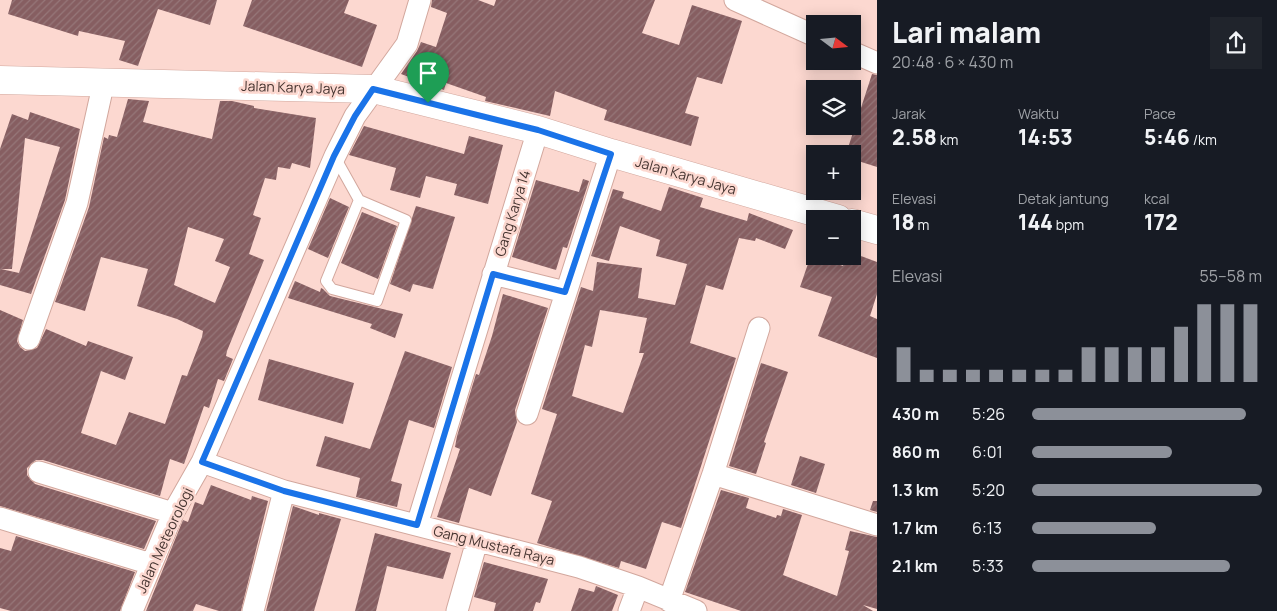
<!DOCTYPE html>
<html lang="id">
<meta charset="utf-8">
<style>
:root{--surface:#171b24;--page:#20242c;--text:#f1f3f6;--muted:#9ea1a6;--accent:#8c9099}
body{margin:0;font-family:Manrope,sans-serif;background:var(--page);color:var(--text);height:100vh;display:flex;flex-direction:column;font-size:19px;white-space:nowrap}
*{box-sizing:border-box;margin:0}
p{font-size:16px;color:var(--muted)}
.icon{flex:none;width:28px;height:28px;fill:none;stroke:currentColor;stroke-width:2;stroke-linecap:round;stroke-linejoin:round}
.map{position:relative;flex:1;overflow:hidden}
.side{display:flex;flex-direction:column;background:var(--surface);width:400px}
.side>*{flex:none}
.needle{width:32px;rotate:106deg}
.controls{position:absolute;left:806px;top:15px;display:grid;gap:10px}
.controls a{display:grid;place-items:center;width:55px;height:55px;border-radius:0px;background:var(--surface);box-shadow:0 2px 12px #0003;font-size:25px}
.pin{position:absolute;display:grid;place-items:center;width:42px;height:42px;color:#fff;margin:-51px -21px;border-radius:50% 50% 50% 0;rotate:-45deg;box-shadow:0 0 5px #0007}
.pin .icon{rotate:45deg}
.round{display:grid;place-items:center;flex:none;width:52px;height:52px;border-radius:0px;background:var(--page)}
.overview{display:flex;align-items:center;justify-content:space-between;height:85px;padding:0 15px}
h1{font-size:28px;font-weight:800;line-height:38px}
.stats{display:grid;grid-template-columns:repeat(3,1fr);gap:8px;height:85px;padding:5px 15px}
.stats div{display:grid;align-content:center}
.stats b{font-size:21px;font-weight:800}
.stats small{font-size:14px;font-weight:400}
.stats p{font-size:14px}
.chart{height:140px;padding:10px 15px}
.chart p{display:flex;justify-content:space-between}
.chart svg{width:100%;height:90px;margin-top:5px;stroke:var(--accent);stroke-width:6}
ul{padding:0 15px;list-style:none;font-size:16px}
li{display:grid;grid-template-columns:80px 60px 1fr;align-items:center;height:38px}
li i{height:12px;border-radius:6px;background:var(--accent)}
main{display:flex;flex:1;min-height:0}
.map>svg:first-child{display:block}
</style>
<main>
<div class="map">
<svg width="877" height="611" viewBox="0 0 877 611">
<defs>
<pattern id="building-hatch" width="6" height="6" patternUnits="userSpaceOnUse" patternTransform="scale(1.25)"><rect width="6" height="6" fill="#865e61"/><path d="M-1 1l2-2M0 6l6-6M5 7l2-2" fill="none" stroke="#967779"/></pattern>
</defs>
<rect width="100%" height="100%" fill="#fcd8d0"/>
<!-- building -->
<path fill="url(#building-hatch)" fill-rule="evenodd" d="M12,0H217L210,25L158,9L138,66L119,60L125,41L79,31L78,36L8,14Z
M252,0H349L344,13L377,25L362,67L243,26Z
M432,0H478L494,6L496,0H655L642,33L679,45L692,5L742,21L722,84L697,77L685,113L699,117L691,146L604,120L607,110L555,91L550,116L485,101L486,97L446,83L444,90L401,74L417,51L421,42L436,47L447,13L431,7Z
M872,74L877,75V167L852,159V154H846Z
M128,99L149,101L143,122L212,139L220,101H232L254,106V108L316,118L310,168L292,163L290,169L278,167L276,180L265,178L253,215L261,218L249,254L264,260L227,351L226,356L233,359L224,381L218,379L209,408L204,406L184,464L170,459L160,496L43,460H36L27,468V475L35,484L156,521L144,549L0,506V310L23,320L17,341L20,347L25,351L37,348L46,329L86,346L88,341L133,357L125,380L101,371L81,433L116,445L129,412L165,424L182,375L187,376L202,337L203,331L177,319L137,306L148,269L101,257L85,311L55,302L89,207L104,137L108,139L109,135L117,137ZM188,227L224,239L215,261L230,267L215,303L174,285Z
M30,112L80,129L65,200L31,294L0,285V149L12,114L28,120ZM25,138L60,147L19,273L1,269H12Z
M364,126L464,154L469,136L503,145L488,204L454,195L457,184L426,176L420,198L390,190L396,168L349,155Z
M583,179L589,181L567,248L563,247L556,270L512,257L536,180L579,192Z
M669,187L703,198L700,207L747,221L749,213L793,230L785,249L756,238L755,241L739,238L723,290L706,285L690,343L736,358L681,528L662,522L646,569L621,561L619,568L537,543L552,501L531,494L557,414L542,409L581,287L593,291L597,262L642,268L638,298L675,305L687,264L656,256L660,240L620,226L609,261L591,256L613,189L624,192L622,198L661,211ZM600,310L647,318L639,353H644L623,413L572,396L585,345L592,347Z
M330,198L349,207L328,258L308,249Z
M416,206L455,217L433,289L413,284L410,292L390,284Z
M362,212L397,226L378,279L341,263Z
M811,255L843,266L846,256H861L877,262V294L870,316L877,319V358L818,336L832,297L800,287Z
M295,281L320,292L321,288L323,289L330,296L403,314L395,338L370,328L372,324L288,298Z
M503,294L548,308L515,410L517,422L491,496L469,488L459,523L437,517L460,449L455,447L457,436L476,374L479,375L492,336Z
M405,351L452,367L434,428L409,420L391,481L402,484L397,507L356,497L360,478L316,466L325,436L370,449Z
M269,359L354,383L343,424L258,400Z
M761,363L788,372L764,442L766,443L756,474L729,466Z
M800,456L825,464L816,493L791,485Z
M211,485L251,500L252,496L268,501L241,611H219L196,604L193,611H146L183,520L188,522L195,502L203,505Z
M721,490L749,498L746,508L776,518L777,515L781,516L783,509L802,515L783,575L837,596L849,551L845,550L850,531L877,537V609L863,605L873,611H741L685,592Z
M873,501H877V512L870,510Z
M293,506L319,515V513L341,519L314,611H266Z
M375,533L451,553L443,579L387,566L376,611H355Z
M16,536L135,572L120,611H11L0,608V548L11,551Z
M484,562L548,579L540,603L536,602L533,611H494L496,603L474,597Z
M596,586L618,595L612,611H571L579,588L594,592Z"/>
<g fill="none" stroke-linecap="round" stroke-linejoin="round">
<defs>
<path id="service" d="M335,157L359,200L406,220L377,301L332,289L326,281L359,200"/>
<path id="minor" d="M735,0L815,36
M852,52L877,63
M493,274L565,292
M29,339L77,203L104,81
M527,414L611,153
M202,462L284,491L579,567L638,587L696,611
M39,472L173,513
M713,474L877,525
M0,518L151,564
M417,525L538,130
M669,601L713,474L759,328
M132,611L173,513L202,462L335,156L355,116L407,44L420,0
M253,611L284,491
M457,611L477,541
M629,611L638,587"/>
<path id="secondary" d="M0,80L373,89L538,130L611,153L838,219
M852,223L877,230"/>
</defs>
<!-- service casing -->
<use href="#service" stroke="#d2a79d" stroke-width="12"/>
<!-- minor casing -->
<use href="#minor" stroke="#d2a79d" stroke-width="23"/>
<!-- secondary casing -->
<use href="#secondary" stroke="#d2a79d" stroke-width="29"/>
<!-- service -->
<use href="#service" stroke="#fff" stroke-width="10"/>
<!-- minor -->
<use href="#minor" stroke="#fff" stroke-width="21"/>
<!-- secondary -->
<use href="#secondary" stroke="#fff" stroke-width="28"/>
</g>
<g fill="none" stroke-linecap="round" stroke-linejoin="round">
<defs>
<path id="route" d="M373,89L538,130L611,154L565,292L493,274L417,525L284,491L202,462L334,156L355,116Z"/>
</defs>
<!-- route casing -->
<use href="#route" stroke="#fff" stroke-width="10"/>
<!-- route -->
<use href="#route" stroke="#1a73e8" stroke-width="6"/>
</g>
<g text-anchor="middle" dominant-baseline="central" stroke-width="5" stroke-linejoin="round" paint-order="stroke">
<!-- street labels -->
<g font-size="14" fill="#453430" stroke="#fcd8d0">
<text transform="translate(293 87) rotate(2)">Jalan Karya Jaya</text>
<text transform="translate(686 175) rotate(16)">Jalan Karya Jaya</text>
<text transform="translate(512 213) rotate(-73)">Gang Karya 14</text>
<text transform="translate(164 540) rotate(-65)">Jalan Meteorologi</text>
<text transform="translate(494 545) rotate(14)">Gang Mustafa Raya</text>
</g>
</g>
</svg>
<div class="controls">
<a><svg class="needle" viewBox="-14 -14 28 28"><path d="M0-13l5 13h-10z" fill="#e53935"/><path d="M0 13l5-13h-10z" fill="#9ea1a6"/></svg></a>
<a><svg class="icon" aria-label="layers" viewBox="0 0 24 24"><path d="M12 4l9 5-9 5-9-5zM3 14l9 5 9-5"/></svg></a>
<a>+</a>
<a>−</a>
</div>
<div class="pin" style="left:428px;top:103px;background:#1e9e55"><svg class="icon" aria-label="arrive" viewBox="0 0 24 24"><path d="M6 21V4h12l-3 4 3 4H6"/></svg></div>
</div>
<section class="side">
<div class="overview"><div><h1>Lari malam</h1><p>20:48 · 6 × 430 m</p></div><a class="round"><svg class="icon" aria-label="share" viewBox="0 0 24 24"><path d="M12 15V3M7 8l5-5 5 5M5 13v7h14v-7"/></svg></a></div>
<div class="stats">
<div><p>Jarak</p><b>2.58<small> km</small></b></div>
<div><p>Waktu</p><b>14:53</b></div>
<div><p>Pace</p><b>5:46<small> /km</small></b></div>
</div>
<div class="stats">
<div><p>Elevasi</p><b>18<small> m</small></b></div>
<div><p>Detak jantung</p><b>144<small> bpm</small></b></div>
<div><p>kcal</p><b>172</b></div>
</div>
<div class="chart"><p><span>Elevasi</span>55–58 m</p>
<svg viewBox="0 0 160 44" preserveAspectRatio="none"><path d="M5 44V27M15 44V38M25 44V38M35 44V38M45 44V38M55 44V38M65 44V38M75 44V38M85 44V27M95 44V27M105 44V27M115 44V27M125 44V17M135 44V6M145 44V6M155 44V6"/></svg>
</div>
<ul>
<li><b>430 m</b>5:26<i style="width:93%"></i></li>
<li><b>860 m</b>6:01<i style="width:61%"></i></li>
<li><b>1.3 km</b>5:20<i style="width:100%"></i></li>
<li><b>1.7 km</b>6:13<i style="width:54%"></i></li>
<li><b>2.1 km</b>5:33<i style="width:86%"></i></li>
</ul>
</section>
</main>
